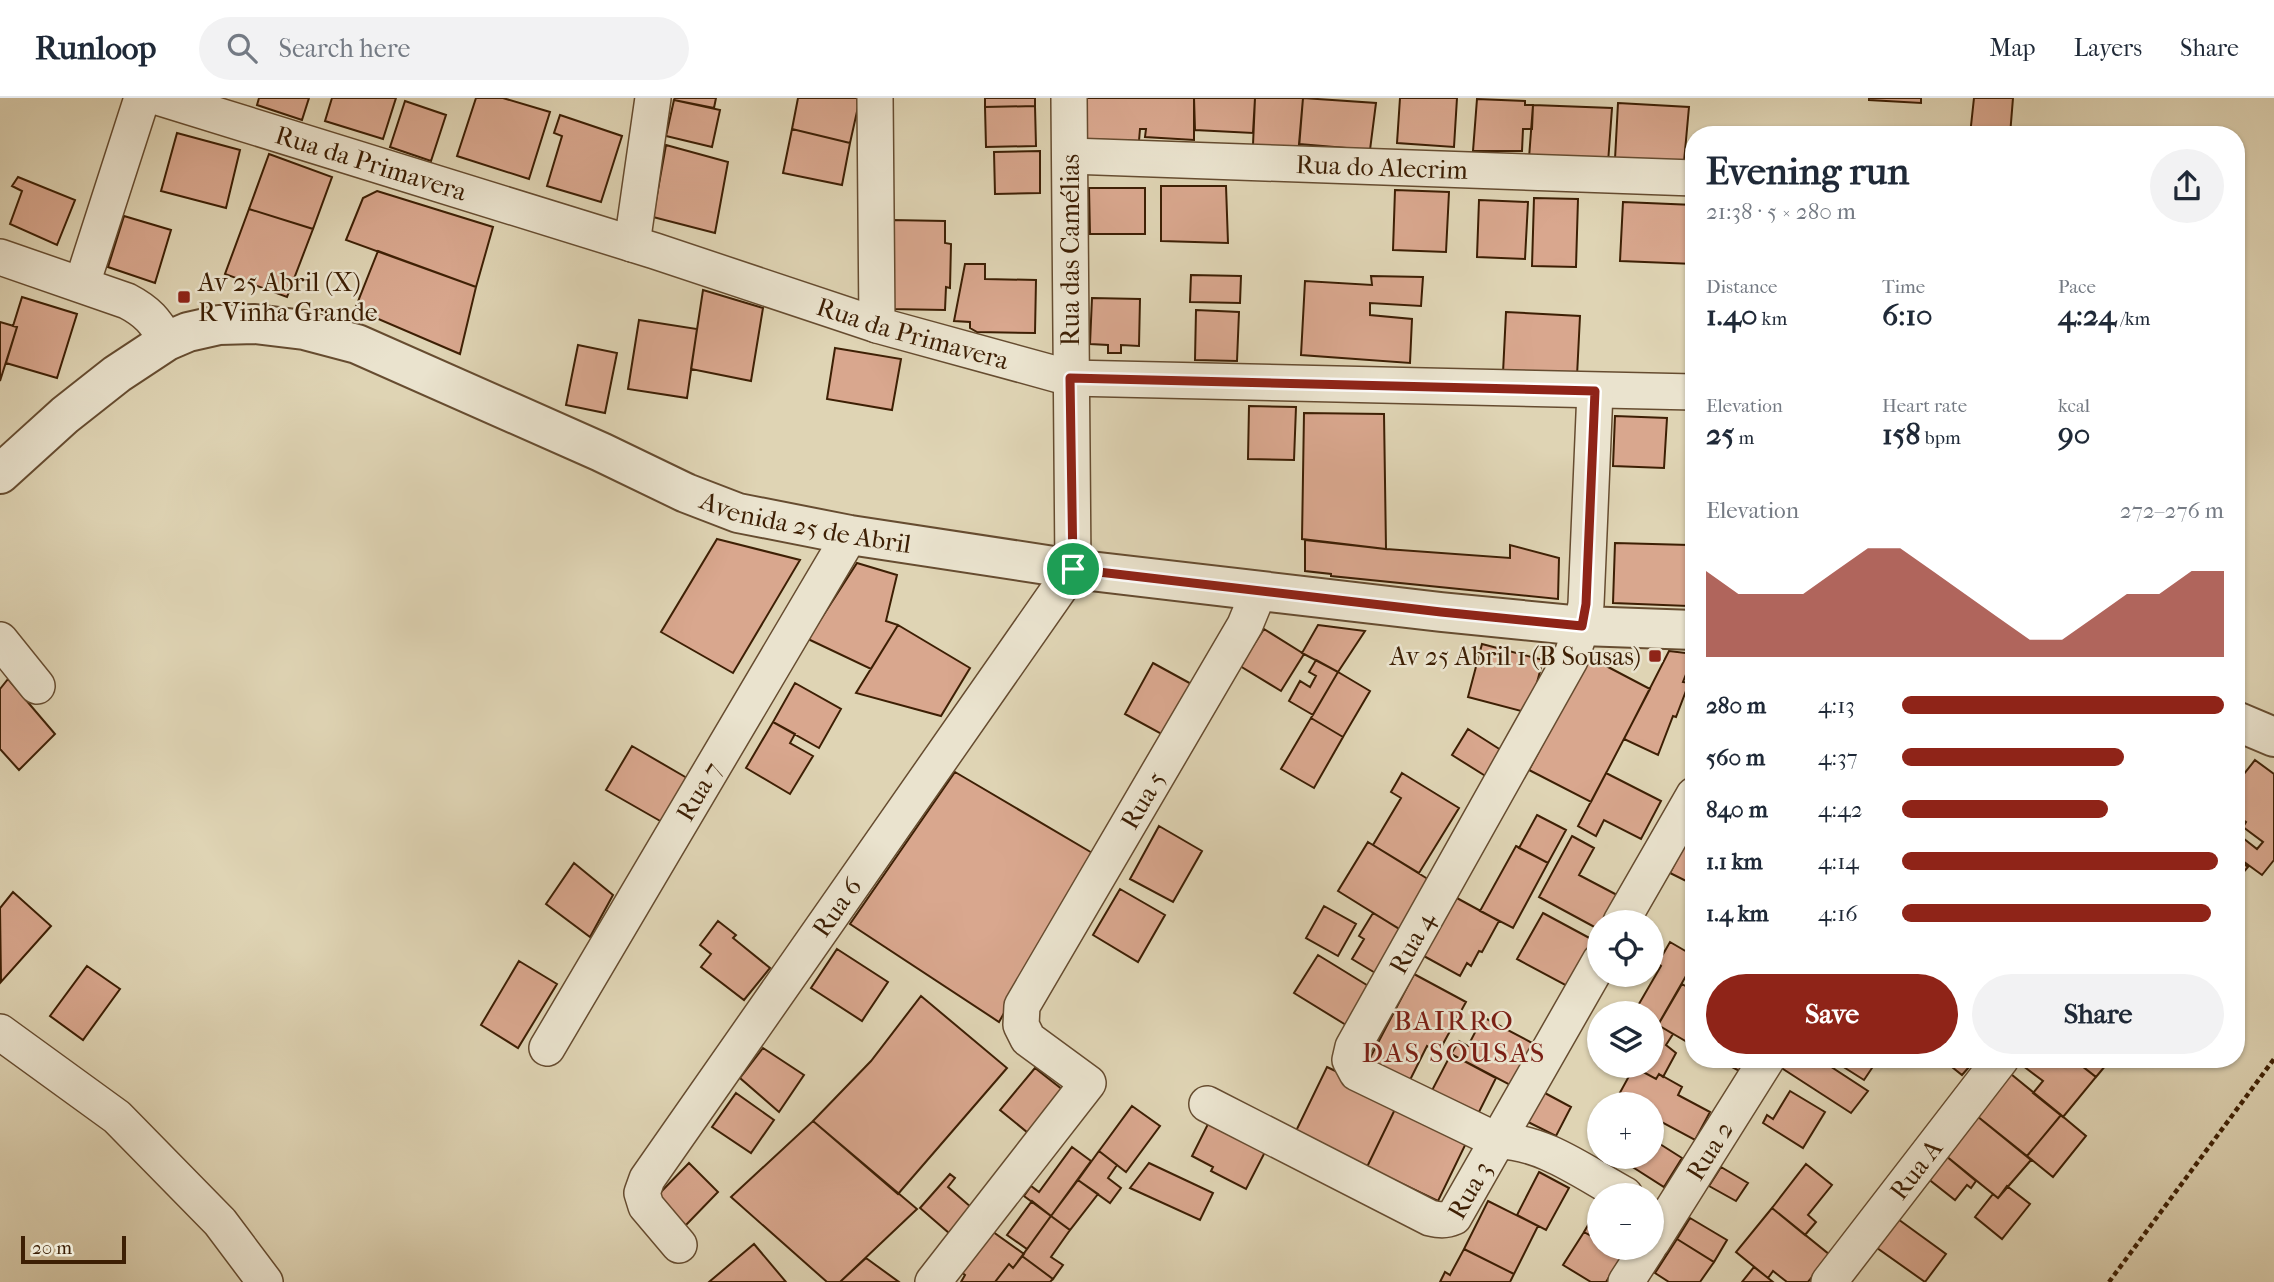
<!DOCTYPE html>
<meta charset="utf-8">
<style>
:root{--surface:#fff;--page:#f2f2f3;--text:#1f2937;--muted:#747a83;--line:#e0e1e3;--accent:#8f2418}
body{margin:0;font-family:"IM FELL French Canon",serif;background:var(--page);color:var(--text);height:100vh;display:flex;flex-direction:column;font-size:26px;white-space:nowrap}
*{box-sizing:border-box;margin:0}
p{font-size:23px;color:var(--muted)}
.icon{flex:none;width:38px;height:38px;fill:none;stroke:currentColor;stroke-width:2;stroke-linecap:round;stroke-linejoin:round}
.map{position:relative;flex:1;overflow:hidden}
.details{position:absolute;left:1685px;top:28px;width:560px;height:942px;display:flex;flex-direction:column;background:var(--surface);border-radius:28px;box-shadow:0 2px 5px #0004}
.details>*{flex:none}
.buttons{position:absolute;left:1587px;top:812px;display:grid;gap:14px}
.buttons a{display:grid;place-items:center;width:77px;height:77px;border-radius:50%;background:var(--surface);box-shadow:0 2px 5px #0004;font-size:35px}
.scale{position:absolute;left:21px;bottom:18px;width:105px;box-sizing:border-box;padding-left:7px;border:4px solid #3d1f04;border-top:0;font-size:19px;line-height:24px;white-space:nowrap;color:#3d1f04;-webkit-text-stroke:5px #eae3ce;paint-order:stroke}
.pin{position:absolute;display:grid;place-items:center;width:60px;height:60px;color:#fff;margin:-30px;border:4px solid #fff;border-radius:50%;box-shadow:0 2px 7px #0007}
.round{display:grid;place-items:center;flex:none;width:74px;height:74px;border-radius:37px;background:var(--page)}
.overview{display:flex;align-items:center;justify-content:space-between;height:119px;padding:0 21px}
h1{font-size:38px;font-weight:800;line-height:52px}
.metrics{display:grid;grid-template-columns:repeat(3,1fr);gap:10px;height:119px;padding:7px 21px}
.metrics div{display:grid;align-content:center}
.metrics b{font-size:30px;font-weight:800}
.metrics small{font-size:19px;font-weight:400}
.metrics p{font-size:19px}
.chart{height:196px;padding:14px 21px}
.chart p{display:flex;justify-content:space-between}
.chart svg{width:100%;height:126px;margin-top:7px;fill:var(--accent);opacity:.7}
.cta{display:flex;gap:14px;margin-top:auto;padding:14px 21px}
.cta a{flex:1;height:80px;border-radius:42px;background:var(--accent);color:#fff;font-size:28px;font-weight:800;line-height:80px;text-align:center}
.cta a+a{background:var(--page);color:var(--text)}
ul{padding:0 21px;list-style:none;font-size:23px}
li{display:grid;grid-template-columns:112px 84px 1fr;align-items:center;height:52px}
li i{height:18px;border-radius:9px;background:var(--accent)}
header{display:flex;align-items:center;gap:42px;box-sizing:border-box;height:98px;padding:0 35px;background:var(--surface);border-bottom:2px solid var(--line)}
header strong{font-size:33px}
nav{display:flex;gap:38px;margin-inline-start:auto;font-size:24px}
.search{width:490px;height:63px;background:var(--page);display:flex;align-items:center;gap:18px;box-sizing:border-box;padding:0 24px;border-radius:38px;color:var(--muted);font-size:26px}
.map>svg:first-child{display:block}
</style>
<header>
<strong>Runloop</strong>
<div class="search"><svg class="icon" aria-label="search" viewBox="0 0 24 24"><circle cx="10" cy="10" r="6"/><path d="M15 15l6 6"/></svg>Search here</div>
<nav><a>Map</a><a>Layers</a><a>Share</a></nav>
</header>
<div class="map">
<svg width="2274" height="1184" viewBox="0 0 2274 1184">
<rect width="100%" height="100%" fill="#dfd4b4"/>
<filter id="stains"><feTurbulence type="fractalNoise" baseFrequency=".00286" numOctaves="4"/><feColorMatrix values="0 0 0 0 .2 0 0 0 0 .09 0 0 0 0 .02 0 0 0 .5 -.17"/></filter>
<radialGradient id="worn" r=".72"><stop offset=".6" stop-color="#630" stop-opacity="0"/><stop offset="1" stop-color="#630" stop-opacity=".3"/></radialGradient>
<!-- building -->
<path fill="#d9a78e" stroke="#3d1f04" stroke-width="2" d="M259,0H309L302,22L257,7Z
M332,0H396L383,41L325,23Z
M476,0H503L550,14L529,81L457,58Z
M675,0H716L714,10L674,2Z
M798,0H860L850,45L792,31Z
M985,0H1035V8L985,9Z
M1084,0H1194V42L1145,39L1146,31H1140L1139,43L1082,41Z
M1194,0H1255L1253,35L1195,32Z
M1255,0H1303L1299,50L1253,47Z
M1303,0L1376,5L1370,52L1299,46Z
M1400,0H1457L1454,49L1397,45Z
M1869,0H1921V5L1869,2Z
M1974,0H2013L2010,37H1970Z
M1477,1L1525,3V7H1533L1532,31H1523L1522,53H1473Z
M674,2L720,12L712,49L666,38Z
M405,3L446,17L431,63L390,49Z
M1618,5L1689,9L1684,64L1615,61Z
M1533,7L1612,10L1608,65L1529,60Z
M1035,8L1036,48L986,49L985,9Z
M560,17L622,38L601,104L547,88L562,38L554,35Z
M792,31L850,45L842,87L783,75Z
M177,35L240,52L226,110L161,93Z
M666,47L728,64L715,135L653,119Z
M1040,53V95L995,96L994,54Z
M269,56L332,79L313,131L249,111Z
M18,79L75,102L57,147L10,126L22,93L12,88Z
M1161,88H1226L1228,145L1161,143Z
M1089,90H1145V136H1090Z
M1395,92L1449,94L1446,154L1393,152Z
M377,93L493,129L476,189L346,142L363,100Z
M1534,100L1578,101L1576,169L1532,168Z
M1479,102L1528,104L1525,161L1477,159Z
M1623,104L1694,107V166L1620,163Z
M249,111L313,131L287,199L225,176Z
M124,118L171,132L155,185L108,169Z
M891,122L945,123V145L951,146L950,190L946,189L945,212L890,211Z
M378,153L476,189L460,256L355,211Z
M965,166H985V181L1036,182L1035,235L977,234L970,230V224L954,223Z
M1191,177L1241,178L1240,205L1190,204Z
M1371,178L1423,179L1421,208L1370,205V217L1412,221L1410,265L1301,257L1305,183L1372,187Z
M703,192L763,210L751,283L691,271Z
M22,199L77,216L57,280L6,265L17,229L13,228Z
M1092,200L1140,201L1139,248L1121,247V255H1108V247L1090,246Z
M1196,212L1239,214L1237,263L1195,262Z
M1506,214L1580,218L1577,278L1503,275Z
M639,222L697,231L687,300L628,291Z
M0,224L17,229L0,283Z
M578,247L617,255L605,315L566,307Z
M835,250L901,261L892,312L827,301Z
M1249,308L1296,309L1294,362L1248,361Z
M1304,315L1384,316L1386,451L1302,441Z
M1615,318L1667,320L1664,370L1613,368Z
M717,441L800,462L733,575L661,534Z
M1305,442L1386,451L1510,460V447L1559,460L1558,501L1331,478V476L1305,473Z
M1615,445L1689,447L1688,508L1613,505Z
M857,465L897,477L886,523L898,527L871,571L808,541Z
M898,527L970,570L941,618L856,595Z
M1318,527L1365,533L1338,574L1302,555Z
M1264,531L1304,556L1281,593L1240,568Z
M1482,546L1543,562L1529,615L1468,599Z
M1669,553L1694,556L1683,584L1689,585L1676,619L1673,618L1658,657L1624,641Z
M1589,559L1650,591L1591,704L1529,672Z
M1316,562L1338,574L1313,617L1289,603L1300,583L1310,589L1316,578L1309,574Z
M1153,565L1195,588L1167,639L1125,616Z
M1338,574L1370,593L1343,639L1311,620Z
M8,581L55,636L19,672L0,651V591Z
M795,585L841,611L819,650L773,624Z
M1311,620L1343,639L1314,690L1281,671Z
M773,624L795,636L790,645L813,658L790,696L746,670Z
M1468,631L1504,654L1487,679L1452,657Z
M632,648L687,680L662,724L606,692Z
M2255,662L2274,676V762L2262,777L2236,758V748L2243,740L2257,751L2263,744L2243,729L2246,724L2236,717V686Z
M955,674L1094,756L999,924L850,826Z
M1402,675L1459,710L1419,775L1373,747L1401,700L1391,694Z
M1606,675L1661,703L1641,741L1604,722L1596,738L1578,728Z
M1537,717L1566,732L1548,765L1519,750Z
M1159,728L1202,753L1173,804L1130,781Z
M1572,738L1594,750L1579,777L1619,798L1605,824H1600V832L1539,799Z
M1687,742L1694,745V787L1670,775Z
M1368,744L1431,783L1401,832L1338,793Z
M1516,748L1548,765L1513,830L1480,813Z
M2236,760L2248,769L2236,783Z
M574,765L613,797L590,839L546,806Z
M1120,791L1165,817L1138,864L1093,837Z
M13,794L51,828L1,884L0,810Z
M1455,799L1499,823L1482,854L1479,853L1471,868L1467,865L1460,878L1422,857Z
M1324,808L1356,826L1338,858L1306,840Z
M1373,815L1408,836L1382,879L1352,861L1364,841L1359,838Z
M1543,815L1595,843L1569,889L1517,861Z
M718,823L736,837L733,840L770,870L744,902L701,869L711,856L700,847Z
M1670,844L1694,858V864L1655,932L1652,930V915H1644L1636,911L1661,868L1658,865Z
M837,851L888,884L862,923L811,890Z
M1318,857L1370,889L1346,927L1294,895Z
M519,863L557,886L518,950L481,927Z
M87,868L120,891L83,942L50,918Z
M1414,876L1466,904L1438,955L1427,948L1406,990L1369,962Z
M1682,886L1694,893V948L1658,927Z
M921,898L1007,970L898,1096L813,1023L871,963Z
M1483,919L1536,947L1514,989L1451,956L1459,943L1468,948Z
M1658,927L1673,936L1666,947L1676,955L1663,979L1659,976L1656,981L1634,969L1652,968V938Z
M763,950L804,977L779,1014L740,980Z
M1451,956L1496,980L1474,1024L1428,1000Z
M1717,961H1751L1743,975Z
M1785,961H1819L1868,993L1851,1015L1780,969Z
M1831,961H1878L1864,982Z
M1942,961H1976L1962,977Z
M2014,961H2073L2096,979L2063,1019L2033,995L2043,983Z
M2073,961H2111L2096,979Z
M1327,969L1399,1003L1367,1069L1295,1035Z
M1634,969L1656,981L1659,976L1682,989L1678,997L1710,1014L1695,1042L1652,1019V1006H1629L1617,1000Z
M1035,970L1068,996L1033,1039L1000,1012Z
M2006,972L2061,1017L2027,1058L1972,1014Z
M1790,993L1825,1014L1803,1050L1763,1025L1767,1017L1773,1021Z
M1543,994L1571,1009L1556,1038L1528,1024Z
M736,995L774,1022L751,1055L712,1029Z
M1399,1003L1470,1037L1438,1103L1367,1069Z
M1132,1008L1160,1028L1126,1074L1099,1053Z
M1972,1014L2031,1062L1998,1100L1940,1053Z
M2061,1017L2086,1038L2053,1079L2027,1058Z
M813,1023L917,1111L840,1184H827L731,1099Z
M1208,1026L1265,1054L1246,1091L1211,1073L1213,1069L1192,1058Z
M1652,1041L1682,1060L1664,1089L1631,1068L1637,1059H1652Z
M1072,1049L1091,1063L1051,1118L1024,1098L1031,1088L1039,1094Z
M1099,1053L1117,1067L1108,1080L1121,1090L1110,1105L1078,1082Z
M1940,1053L1976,1083L1971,1090L1967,1087L1955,1102L1922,1076Z
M689,1065L718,1094L685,1128L656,1099Z
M1149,1065L1213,1095L1200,1122L1130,1090Z
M1806,1066L1832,1087L1808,1117L1816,1124L1805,1137L1772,1110Z
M1721,1069L1748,1085L1736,1103L1709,1088Z
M1539,1074L1569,1090L1546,1132L1517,1117Z
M950,1076L955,1080L948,1089L972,1110L949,1135L920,1110Z
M1078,1082L1098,1096L1070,1132L1051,1118Z
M2007,1088L2030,1106L2002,1141L1975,1119L1993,1096L1998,1100Z
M1032,1103L1051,1118L1027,1151L1007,1137Z
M1488,1103L1538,1128L1514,1176L1464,1151Z
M1600,1107V1143L1584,1134Z
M1772,1110L1830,1157L1808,1184H1787L1773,1173L1768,1180L1736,1154Z
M1891,1116L1946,1156L1925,1184L1870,1145Z
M1051,1118L1070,1132L1051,1159L1063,1167L1053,1181L1022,1158Z
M1690,1120L1727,1142L1714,1164L1677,1141Z
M982,1126L1024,1156L1013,1170L1009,1166L995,1184H961L965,1177L952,1167Z
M1584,1134L1600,1143V1150H1611L1623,1157L1606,1184H1591L1563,1167Z
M1677,1141L1714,1164L1700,1184H1669L1655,1175Z
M754,1146L786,1184H709Z
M1611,1150H1627L1623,1157Z
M1464,1151L1514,1176L1510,1184H1440L1445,1174L1450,1177Z
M1022,1158L1053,1181L1050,1184H995L1009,1166L1013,1170Z
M866,1160L899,1184H840Z
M1754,1169L1768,1180L1773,1184H1742Z"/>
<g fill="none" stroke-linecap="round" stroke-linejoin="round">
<defs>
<g id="minor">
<path id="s1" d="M161,0L655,153L877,227L1070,280L1694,294"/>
<path d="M875,0L877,227"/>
<path id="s2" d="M1070,58L1694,80"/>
<path d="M632,146L653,0"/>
<path d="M0,159L127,203C148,214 155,223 167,243"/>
<path d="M82,186L142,0"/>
<path d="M1595,293L1586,506L1582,528L1570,562L1353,949L1350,962L1357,975L1498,1043C1543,1043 1586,1076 1625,1097"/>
<path d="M0,542L37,588"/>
<path d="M1621,824L1694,697"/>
<path d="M0,934L117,1019L220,1124L265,1184"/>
<path id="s3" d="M547,950L850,437"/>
<path id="s4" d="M1207,1006L1430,1120C1439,1122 1445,1123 1454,1119L1600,863"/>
<path id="s5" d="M1652,1144L1767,961"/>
<path id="s6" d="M679,1147L646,1108L642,1095L647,1081L1073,471L1069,0"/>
<path id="s7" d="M933,1184L1088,985L1028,941L1021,927L1022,908L1245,527L1259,493"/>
<path d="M1626,1184L1648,1150"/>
<path id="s8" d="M1829,1184L2001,961"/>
</g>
<g id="tertiary">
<path id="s9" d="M0,376L65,317L117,276L167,243L188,234L219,227L255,226L304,232L357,246L601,354L686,395L738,415L850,437L1073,471L1441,514L1582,528L1694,532"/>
<path d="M2236,623L2274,639"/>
</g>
</defs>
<!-- minor casing -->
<use href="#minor" stroke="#664c30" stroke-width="38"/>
<!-- tertiary casing -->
<use href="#tertiary" stroke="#664c30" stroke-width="42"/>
<!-- path -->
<path stroke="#3d1f04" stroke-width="4.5" stroke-dasharray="5 3.5" stroke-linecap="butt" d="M2109,1184L2274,961"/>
<!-- minor -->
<use href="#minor" stroke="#eae3ce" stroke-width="35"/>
<!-- tertiary -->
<use href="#tertiary" stroke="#eae3ce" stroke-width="38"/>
</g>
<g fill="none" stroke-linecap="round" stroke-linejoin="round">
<defs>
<path id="route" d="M1070,280L1595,293L1586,506L1582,528L1441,514L1073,471Z"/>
</defs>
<!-- route casing -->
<use href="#route" stroke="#fff" stroke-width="14"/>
<!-- route -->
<use href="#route" stroke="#8f2418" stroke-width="9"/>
</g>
<!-- markers -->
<g fill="#8f2418" stroke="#eae3ce" stroke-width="2.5">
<rect x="177" y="192" width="14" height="14" rx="3.5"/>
<rect x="1648" y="551" width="14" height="14" rx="3.5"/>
</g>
<g text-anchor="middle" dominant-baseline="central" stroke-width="5" stroke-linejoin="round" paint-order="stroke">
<!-- street labels -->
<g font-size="26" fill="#3d1f04" stroke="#eae3ce">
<text stroke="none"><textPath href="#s1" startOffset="220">Rua da Primavera</textPath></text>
<text stroke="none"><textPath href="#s2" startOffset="312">Rua do Alecrim</textPath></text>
<text transform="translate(1070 152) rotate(-90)">Rua das Camélias</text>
<text stroke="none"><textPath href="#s1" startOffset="788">Rua da Primavera</textPath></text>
<text stroke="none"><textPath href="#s9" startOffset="894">Avenida 25 de Abril</textPath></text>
<text stroke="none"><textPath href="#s3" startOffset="298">Rua 7</textPath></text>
<text stroke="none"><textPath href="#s7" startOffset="600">Rua 5</textPath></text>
<text stroke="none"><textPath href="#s6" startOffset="411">Rua 6</textPath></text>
<text transform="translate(1412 845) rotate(-61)">Rua 4</text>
<text stroke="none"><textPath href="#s5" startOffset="108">Rua 2</textPath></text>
<text stroke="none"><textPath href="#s8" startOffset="142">Rua A</textPath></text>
<text stroke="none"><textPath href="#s4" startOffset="306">Rua 3</textPath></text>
</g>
<!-- poi labels -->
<g font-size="26" fill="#3d1f04" stroke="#eae3ce" text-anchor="start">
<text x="198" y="184">Av 25 Abril (X)<tspan x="198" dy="30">R Vinha Grande</tspan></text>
<text x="1641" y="558" text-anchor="end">Av 25 Abril 1 (B Sousas)</text>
</g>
<!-- neighbourhood labels -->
<g font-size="28" letter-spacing="2" fill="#7a1f14" stroke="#eae3ce">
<text x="1454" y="922">BAIRRO<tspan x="1454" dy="32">DAS SOUSAS</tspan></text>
</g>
</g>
<rect width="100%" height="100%" filter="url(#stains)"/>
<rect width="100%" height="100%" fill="url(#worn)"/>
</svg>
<div class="buttons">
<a><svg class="icon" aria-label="locate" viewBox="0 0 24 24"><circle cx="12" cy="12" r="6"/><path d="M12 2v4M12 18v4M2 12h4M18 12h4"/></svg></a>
<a><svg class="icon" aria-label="layers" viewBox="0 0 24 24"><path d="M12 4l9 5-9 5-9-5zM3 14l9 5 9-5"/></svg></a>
<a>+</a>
<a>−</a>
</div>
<div class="scale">20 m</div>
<div class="pin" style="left:1073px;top:471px;background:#1e9e55"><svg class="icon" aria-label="arrive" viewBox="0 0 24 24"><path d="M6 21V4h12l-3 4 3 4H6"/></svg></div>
<section class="details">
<div class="overview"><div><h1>Evening run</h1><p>21:38 · 5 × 280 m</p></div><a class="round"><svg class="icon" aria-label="share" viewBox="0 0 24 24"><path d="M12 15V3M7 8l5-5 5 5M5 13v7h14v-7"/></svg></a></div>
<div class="metrics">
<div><p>Distance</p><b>1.40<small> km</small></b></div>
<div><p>Time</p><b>6:10</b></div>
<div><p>Pace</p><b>4:24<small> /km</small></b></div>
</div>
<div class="metrics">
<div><p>Elevation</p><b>25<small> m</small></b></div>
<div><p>Heart rate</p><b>158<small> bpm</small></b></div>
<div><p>kcal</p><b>90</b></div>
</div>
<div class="chart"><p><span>Elevation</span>272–276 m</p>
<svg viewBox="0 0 160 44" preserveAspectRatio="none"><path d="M0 44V14L10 22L20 22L30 22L40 14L50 6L60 6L70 14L80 22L90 30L100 38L110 38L120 30L130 22L140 22L150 14L160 14V44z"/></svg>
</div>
<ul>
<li><b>280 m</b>4:13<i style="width:100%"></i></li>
<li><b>560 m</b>4:37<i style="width:69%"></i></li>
<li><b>840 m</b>4:42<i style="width:64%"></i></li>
<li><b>1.1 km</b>4:14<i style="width:98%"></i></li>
<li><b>1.4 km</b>4:16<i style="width:96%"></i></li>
</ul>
<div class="cta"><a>Save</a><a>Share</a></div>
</section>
</div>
